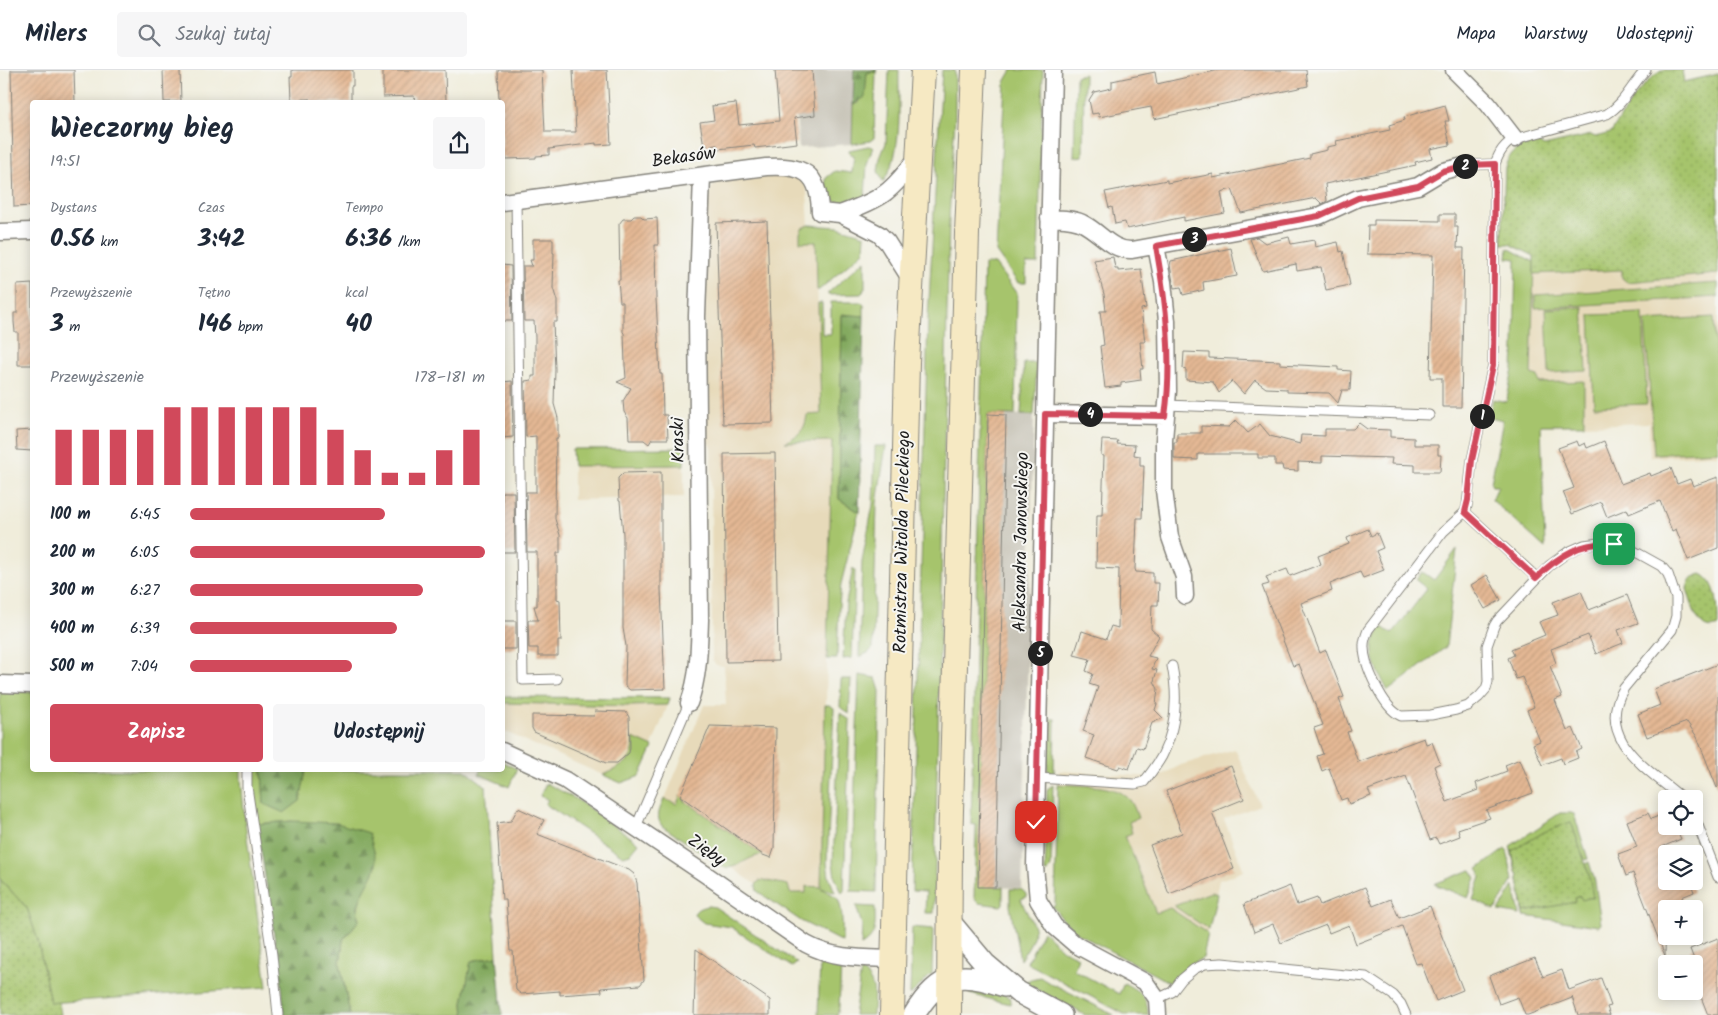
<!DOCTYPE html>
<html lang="pl">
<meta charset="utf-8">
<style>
:root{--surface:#fff;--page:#f6f6f7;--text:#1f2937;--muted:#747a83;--line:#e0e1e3;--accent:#d1495b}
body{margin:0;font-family:Kalam,sans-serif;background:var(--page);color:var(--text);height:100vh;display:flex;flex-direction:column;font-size:19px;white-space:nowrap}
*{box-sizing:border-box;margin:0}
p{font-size:16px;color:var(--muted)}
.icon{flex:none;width:28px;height:28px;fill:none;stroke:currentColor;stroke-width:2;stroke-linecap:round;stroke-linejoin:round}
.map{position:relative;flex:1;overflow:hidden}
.panel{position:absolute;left:30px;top:30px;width:475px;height:672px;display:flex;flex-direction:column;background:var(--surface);border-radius:5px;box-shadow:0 2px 12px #0003}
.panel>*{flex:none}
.tools{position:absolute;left:1658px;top:720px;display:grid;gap:10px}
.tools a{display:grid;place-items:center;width:45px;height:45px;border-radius:5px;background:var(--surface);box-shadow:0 2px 12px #0003;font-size:25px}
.pin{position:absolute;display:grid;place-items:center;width:42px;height:42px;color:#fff;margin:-21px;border-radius:10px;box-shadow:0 2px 8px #0006}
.km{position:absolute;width:25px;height:25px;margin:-12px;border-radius:50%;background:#222;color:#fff;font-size:14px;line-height:25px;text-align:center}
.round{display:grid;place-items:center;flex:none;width:52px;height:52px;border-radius:5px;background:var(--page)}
.headline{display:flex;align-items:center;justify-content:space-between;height:85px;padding:0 20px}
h1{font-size:28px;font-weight:800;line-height:38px}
.metrics{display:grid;grid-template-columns:repeat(3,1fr);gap:8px;height:85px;padding:5px 20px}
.metrics div{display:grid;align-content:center}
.metrics b{font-size:25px;font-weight:800}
.metrics small{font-size:14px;font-weight:400}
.metrics p{font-size:14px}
.chart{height:140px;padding:10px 20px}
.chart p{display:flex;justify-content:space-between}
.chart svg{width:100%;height:90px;margin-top:5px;stroke:var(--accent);stroke-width:6}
.action{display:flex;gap:10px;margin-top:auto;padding:10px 20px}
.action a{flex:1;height:58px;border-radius:5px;background:var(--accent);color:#fff;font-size:20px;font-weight:800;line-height:58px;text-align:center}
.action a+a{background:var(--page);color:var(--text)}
ul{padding:0 20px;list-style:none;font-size:16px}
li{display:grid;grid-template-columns:80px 60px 1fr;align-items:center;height:38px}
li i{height:12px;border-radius:6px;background:var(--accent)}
header{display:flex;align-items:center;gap:30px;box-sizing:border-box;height:70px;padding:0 25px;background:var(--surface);border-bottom:1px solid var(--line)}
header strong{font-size:24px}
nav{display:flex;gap:28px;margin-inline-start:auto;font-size:18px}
.search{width:350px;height:45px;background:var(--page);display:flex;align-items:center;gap:12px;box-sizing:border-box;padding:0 18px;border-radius:5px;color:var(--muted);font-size:19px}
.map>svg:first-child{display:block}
</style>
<header>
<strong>Milers</strong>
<div class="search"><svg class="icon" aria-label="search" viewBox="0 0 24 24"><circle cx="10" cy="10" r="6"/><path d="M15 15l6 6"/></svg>Szukaj tutaj</div>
<nav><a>Mapa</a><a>Warstwy</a><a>Udostępnij</a></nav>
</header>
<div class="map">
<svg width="1718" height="945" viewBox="0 0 1718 945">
<defs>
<pattern id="forest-firs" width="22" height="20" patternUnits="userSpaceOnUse" patternTransform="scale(1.25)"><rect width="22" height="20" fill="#84aa60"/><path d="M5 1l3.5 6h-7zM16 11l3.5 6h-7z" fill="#6b8a4e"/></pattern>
<pattern id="park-dots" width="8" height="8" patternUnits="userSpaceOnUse" patternTransform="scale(1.25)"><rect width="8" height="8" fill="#a6c46c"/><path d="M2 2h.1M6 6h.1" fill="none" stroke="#8ea85d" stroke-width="1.8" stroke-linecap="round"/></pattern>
<pattern id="building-hatch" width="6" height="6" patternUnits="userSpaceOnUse" patternTransform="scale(1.25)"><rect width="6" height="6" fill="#e4b894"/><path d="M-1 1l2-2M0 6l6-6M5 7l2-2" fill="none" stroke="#c39e7f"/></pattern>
</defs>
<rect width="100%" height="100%" fill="#f6f6f2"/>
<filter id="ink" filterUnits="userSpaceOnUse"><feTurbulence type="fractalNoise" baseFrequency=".02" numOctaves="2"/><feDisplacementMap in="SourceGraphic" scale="10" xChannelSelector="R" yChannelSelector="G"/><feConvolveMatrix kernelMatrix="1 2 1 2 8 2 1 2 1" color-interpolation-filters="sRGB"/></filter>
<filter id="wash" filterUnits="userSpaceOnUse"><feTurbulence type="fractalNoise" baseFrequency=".0096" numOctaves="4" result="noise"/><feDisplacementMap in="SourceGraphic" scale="20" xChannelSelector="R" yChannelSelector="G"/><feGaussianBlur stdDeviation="1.12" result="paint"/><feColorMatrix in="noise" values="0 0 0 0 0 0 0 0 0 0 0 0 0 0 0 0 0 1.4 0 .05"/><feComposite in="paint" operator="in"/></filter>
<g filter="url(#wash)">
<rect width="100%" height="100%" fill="#f0eddb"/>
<!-- built -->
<path fill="#e7daba" d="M784,104L799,107L805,112L807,122L809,155L802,158L801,172H816L821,344L806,355L796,367L787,371L832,370L821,850L799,844L672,757L658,745L704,635H726L724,596L716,595L712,589L711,374H706L703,152L709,124L713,116L718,112Z
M1622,200L1627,212L1718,204V385L1650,387L1649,353L1584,355V311L1538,313L1531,304L1534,204Z
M684,395V427L573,430V396Z
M503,633L630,636L668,635L640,706L621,713L503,661Z
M1235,679L1260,735L1224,749L1244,801L1219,810L1203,888L1187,896L1175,909L1055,835L1059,701L1158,707L1181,695Z"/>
<!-- industrial -->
<path fill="#c8c4b8" d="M792,0H854L852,74L799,78Z
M988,344L1034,345L1022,818L978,817Z"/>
<!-- green -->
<path fill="#a6c46c" stroke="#617044" d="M889,0H899C898,36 904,81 883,112L878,101L880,88L886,73Z
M942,0H955V47L949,150L934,843H925L926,822L912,821L928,248Z
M1012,0H1043L1038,194H1026V213H1018L996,182L1005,12Z
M870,2H876L874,68L870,71L852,74L853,35L859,33L867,3Z
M1084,4L1083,86L1074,87L1076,6Z
M868,76L873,77L867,94L865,127C843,133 825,140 826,108L835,101L852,103L854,85L850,84L849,80Z
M809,155L838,157L865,165L864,181L819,220H817L816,172H800V163L802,158Z
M1508,178L1534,192L1531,304L1538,306L1539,313L1584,311V355H1541L1545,478L1492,430L1498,416H1492L1491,413L1503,350L1490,347L1489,346L1493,329L1506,332L1507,329L1513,299L1514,277L1516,189L1507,188Z
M865,190V220L861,224L828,225V223Z
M984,194H995L1017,224L1015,345L988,344L978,816L1003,817V834L1001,836L978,833L974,828L976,755L971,754Z
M1718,213V227L1535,238V225Z
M831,232H861L864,235V246L842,245L839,429L859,442L841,514L839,536L837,589H827L832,371L785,372C799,365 805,361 807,345L821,344L818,233H822V264H831Z
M1583,237L1587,301L1549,303L1546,239Z
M1643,243L1647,334L1594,336L1590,245Z
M1714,247L1718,319V381L1654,384L1645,251Z
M1024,293H1037L1034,345H1021Z
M875,376H886L877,433L873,578L868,583L859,587L862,491L873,435Z
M684,378V395L573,396L572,379Z
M1457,479L1446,577L1388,621C1376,598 1364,579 1382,557L1392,564L1427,519L1416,510L1421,503H1424L1434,510Z
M853,498L855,500L852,588L843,589L846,533Z
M859,605L876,608L880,621L876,822L851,821Z
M841,609H851L849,644L840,637Z
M0,620L32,621V700H241V709L245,752L267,917L50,933L38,871L27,838L0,809Z
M503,627L670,628L668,635L630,636L503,633Z
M825,635H829L834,638L827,792L829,807L835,822L821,818C825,821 831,823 835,826C844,832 842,861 842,872L801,851L757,821L756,815L759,811L763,810L788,815L790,823H806V816L821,817Z
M840,643L850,650L844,821L842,823L835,807L833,793Z
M1049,649H1055L1054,702H1049L1047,699Z
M633,668L653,677L640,706L621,713L603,705C621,696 637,692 633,668Z
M503,692L517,699L509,717L479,704L480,700H502Z
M252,700H262L264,734L300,731L306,700H465L486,716L497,886L471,891L463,933L464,945H350L340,894L343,870L359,850C353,835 370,809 376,795L292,751L257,754L251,708Z
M546,713L576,729L639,773L630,784L623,786L545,734L548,730L540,726Z
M1058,714C1079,716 1116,713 1130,730C1134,736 1136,742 1138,748L1129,752L1132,763L1125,766L1156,843L1170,838L1208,864L1203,888L1187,896L1172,914L1077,863L1064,851L1052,836L1055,835Z
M1053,715L1051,797L1048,802L1045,803L1047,719Z
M681,724L685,731L763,785C747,786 740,798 725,798L662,756C655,747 660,739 664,729L677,734Z
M1560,743H1571L1574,744L1588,789L1584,790L1571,752L1512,781L1516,802L1510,776Z
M1505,779L1507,780L1513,810L1495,840L1473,830L1481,807L1478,799Z
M1589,792L1595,812L1601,854L1599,856L1524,846L1518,809L1524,842L1575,831L1574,828L1581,826L1593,828L1585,794Z
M1471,800L1476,808L1468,828L1434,814Z
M1514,816L1520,845L1499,841Z
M1010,819C1019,819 1024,818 1027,827L1021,829C1024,839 1031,848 1034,857C1037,866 1025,882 1020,890L1010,836Z
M1211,822L1217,824L1209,860L1174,836Z
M708,836L715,837L797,893L792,897L731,857L704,853L694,845C695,839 702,837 708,836Z
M856,836L875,837C875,854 878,866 861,876L862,855Z
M912,857L933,859L932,904L910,925Z
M1043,861L1063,880L1078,887L1074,900L1119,924L1124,913C1140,922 1148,926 1148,945H1126L1027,893L1028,890Z
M820,891L841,895L839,938L837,945H818Z
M861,901C878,913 873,927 873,945H854Z
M1040,907L1054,916L1055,915L1114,945H1085L1026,914L1025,912L1031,909Z
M981,911L1011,928L1010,934L970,924L967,921L968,913Z"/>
<!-- forest -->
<path fill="url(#forest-firs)" stroke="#50633e" d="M854,0H877L876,2H870L867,3L865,27L853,35Z
M842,244L864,246L859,442L839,429Z
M262,700H306L300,731L284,743L264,734Z
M292,751L337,753L369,763C371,772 376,784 376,794C376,807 351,832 359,850L343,870L340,894L350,945H284L282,917L257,754Z
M497,886L502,945H464L463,933L471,891Z"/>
<!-- park -->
<path fill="url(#park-dots)" stroke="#617044" d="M1662,0H1682L1684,12L1718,4V204L1627,212L1622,208V200L1534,204V186L1510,174H1502L1505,97C1510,81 1519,76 1535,71L1544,76L1591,65L1595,67L1611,63C1626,39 1638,16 1662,0Z
M1701,504C1718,511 1718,538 1718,556C1697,566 1692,532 1687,519C1688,511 1693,506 1701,504Z
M1571,752L1589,804L1593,827L1582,830L1580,826L1574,828L1575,832L1524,842L1518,809L1519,804L1516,802L1512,781L1544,762Z
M0,809L27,838L38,871L50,933L59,932L61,945H0Z"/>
<g id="blocks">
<!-- building -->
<path fill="url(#building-hatch)" d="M11,0H74L75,32H32V136L14,137Z
M163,0H180L181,32H164Z
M292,0H353V16H351V32H310V29L291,30L290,7H292Z
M383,0H445L446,32H415L414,26L383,27Z
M498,0H542L545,62H576L573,0H607L611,74L596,75V73L549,79V85L536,86V88L506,89V87H502V32H499Z
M775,0H812L815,45L794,48L797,73L755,78L754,75L718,79L717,75L704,76L700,52L714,50L712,36L736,33L739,55L779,51Z
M1219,0H1306L1308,16L1154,49L1151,37L1099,47L1098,43L1092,44L1089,30L1094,22L1112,18V11L1155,2L1157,14Z
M1445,35L1449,51H1445L1450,75L1430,79L1432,88L1415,92L1416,95L1325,114L1327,131L1322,134L1316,128L1241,143L1232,119L1221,122L1225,143L1184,151V147L1127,159L1125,152L1115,154L1112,137L1109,138L1105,122L1167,110V113L1213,104V108L1310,88V84L1327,80V77L1337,75L1336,71L1390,60L1389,55L1405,50L1404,47Z
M1440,144H1455V157H1458L1457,178H1464L1461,337H1442V308H1430L1433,185L1367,184L1368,155H1374V150L1440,151Z
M634,146H641L644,149L657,148L658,175H655L656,229L660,304H662L663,345H667L668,369H652L649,374L644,370H629L628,348L624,342L623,331L631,318L617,312L626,308L625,295L624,263L623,262V232H620L618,210H620L619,154L623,149H631Z
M767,151L773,353L723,354L716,153Z
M1257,167L1265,173L1289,167L1291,174L1314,170L1315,177L1338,172L1340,182L1343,181L1350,215L1326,220L1321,197L1297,201L1296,194L1263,201L1250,169Z
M533,169H553V183H554L553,218L557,231V252H553L555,299L554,334L558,348V368H556L555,449L560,465V483H557V529L560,530L561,571H558V586H538V578H529L528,550H538L534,536H537V482H527L526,422H536V366L526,367L525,311L532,310V306H535V267L534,251H524L523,196H532L530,190H533Z
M1231,178L1237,206L1203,212L1204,220L1183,225L1181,217L1174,218L1170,195L1171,191Z
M1113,187L1115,198H1118V201L1141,199L1146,238L1141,239L1145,272H1140L1143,299H1140L1141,310L1121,313V316L1105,318L1100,276L1104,275L1100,241H1106L1104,224L1094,190Z
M502,195L511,196L512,251H502Z
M32,214V295H18V262H15L14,252V243H17V215Z
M1184,282L1209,283V288L1280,291V294L1338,297V300L1351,301L1350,320H1342L1338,333L1329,323L1287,322V319L1266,318L1255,310L1244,324L1232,311L1219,323L1213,312L1186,310V300L1183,299Z
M512,311L513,367L502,368V312Z
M988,344L1006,345L996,817H978Z
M1236,350L1248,363L1260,354L1270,366L1300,374L1301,365L1325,366V359H1353L1359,353L1367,359L1390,360V367L1414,368V375H1438V385H1441L1440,402H1415V395L1391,394L1392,388L1322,386V393L1298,392V401L1283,400L1282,395H1275V388H1258V384H1198V390L1174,389V372H1177V363H1201V356L1229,357Z
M32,360V381L17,380L16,361Z
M1102,370L1118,371L1117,374L1135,375L1134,385L1140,386V396H1144L1142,448H1137L1135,499L1136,502L1153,503V513H1159L1158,535H1152L1151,559L1159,566L1148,586L1156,588L1152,599L1157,600L1154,611L1158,619L1156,634H1157L1155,640L1163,648L1152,653L1143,679L1137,677L1129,699L1120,696L1118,699L1086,688L1094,665L1083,661L1098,617L1089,614L1093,604L1086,601L1090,589L1074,585L1082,561L1106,569L1111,556L1118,558L1119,499L1096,498L1097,445H1102L1104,386L1101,385Z
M1577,371L1579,376L1585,373L1587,378L1604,371L1621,414L1650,403L1651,406L1671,398L1677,414L1690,409L1693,416L1718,407V478L1688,490L1676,459L1672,461L1660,431L1629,444L1627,439L1607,447L1601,432L1572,444L1563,422L1574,418L1558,378Z
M775,383L778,591L726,592L724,384Z
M661,402V519L665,619L630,620L625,616L626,576L623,558V464L620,431H619L618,408L623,403Z
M502,422H514L515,482H502Z
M1368,459L1371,466L1377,463L1383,478L1376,481L1384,500L1363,508L1360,502L1330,514L1332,521L1301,533L1320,583L1326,580L1344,627L1339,629L1351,661L1347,662L1358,692L1424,668L1426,674L1432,672L1440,693L1434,696L1447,732L1478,720L1476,713L1507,701L1505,695L1520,689L1533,723L1486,740L1490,748L1458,759L1460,766L1439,774L1436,768L1430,770L1406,706L1368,720L1371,726L1349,734L1347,728L1341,730L1329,698L1322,701L1317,686L1323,684L1314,658L1323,655L1299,594L1293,596L1262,516L1269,514L1266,507L1287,499L1290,506L1321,494L1318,486L1349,474L1347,468Z
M1487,505L1501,530L1485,539L1471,515Z
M1581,521L1589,540L1627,525L1638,553L1618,560L1623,573L1596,584L1588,565L1551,579L1556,593L1550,596L1562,627L1555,630L1567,661L1573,658L1582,679L1576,682L1578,688L1563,694L1561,688L1542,695L1533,674L1540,671L1527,640L1534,637L1522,607L1516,609L1508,588L1514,585L1511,579L1545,565L1539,552L1558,545L1553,532Z
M502,551H516V579H502Z
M1718,594V717L1717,718L1697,667L1687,652L1647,667L1638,644L1660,635L1654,619Z
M595,641L626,642L629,647L630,677L629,683L617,693H606L534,662L532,658V645L594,646Z
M710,656L776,658L774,779L771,788L763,785L680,726Z
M1231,696L1244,729L1212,742L1234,799L1169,824L1150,775L1182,763L1166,721Z
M518,738L544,750L537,764L629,800L634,804L637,813L644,910L640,915L601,918L602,922L560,925V921L521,924L516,920L513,881H510L506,830H502L497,753L511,751Z
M1648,743L1651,749L1666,743V756H1675L1681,769L1662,777L1666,788V811H1690L1694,822L1682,827L1686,839H1666L1665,886L1633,803L1626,806L1618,784L1637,777L1627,751Z
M1290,816L1297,835L1317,828L1320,835L1365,817L1373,836L1391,829L1399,848L1430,836L1463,920L1436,931L1421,893L1416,894L1402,856L1356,874L1349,855L1329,863L1326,855L1281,873L1273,854L1254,862L1244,834Z
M1718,868V945H1708L1694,909V907L1700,905L1690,879Z
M696,879L770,930V945H694Z
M1535,888L1543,907L1562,900L1569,920L1601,908L1611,936L1607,937L1610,945H1578L1572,927V928L1528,945H1525L1518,927L1499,934L1489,906Z"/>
</g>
</g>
<g filter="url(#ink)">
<use href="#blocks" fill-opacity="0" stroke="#86847c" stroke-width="1"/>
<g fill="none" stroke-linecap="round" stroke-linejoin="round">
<defs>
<path id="service" d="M1646,0C1632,14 1624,34 1607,44L1515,69C1504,74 1499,83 1495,94L1493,295L1472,390L1467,436L1465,442L1443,462L1368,560C1366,565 1364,570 1364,575C1363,594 1383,638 1401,646L1431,645L1456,640L1468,636L1479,627L1486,619L1488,612L1487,576L1494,556L1497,551L1549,496L1568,482L1584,475L1600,473L1625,476L1661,496L1668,504L1676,528V546L1672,560L1624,618C1593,669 1650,700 1683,729
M1468,95L1495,94
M516,130L523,610L557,609
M1166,335L1429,345
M1465,442L1537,508
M247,700V717L272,885L278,945
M1037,708L1135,714L1144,712C1150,704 1157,695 1162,686C1176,658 1178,626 1172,596
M1694,745L1718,807
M636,757L689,633
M1157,929L1172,922L1182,909L1194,899L1205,894L1222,893L1366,907L1393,925L1401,934L1406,945"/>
<path id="minor" d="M1053,0L1035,796L1038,830L1054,856L1076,875L1145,912L1157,929L1158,945
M1454,0L1488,34L1515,69
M502,132L766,97C804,95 819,102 820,142L840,144L879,164L887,172L911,210
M840,144C882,129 891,123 918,86
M1049,148C1060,149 1074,148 1084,154C1101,163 1112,181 1132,180L1319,146L1358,128L1418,116L1443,101L1468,95
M0,162L32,161
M1156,176L1163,212L1167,251L1168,321L1164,370V420L1170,467L1184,507L1185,526
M1045,344L1165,346
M0,614L32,615
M689,633C699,606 699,579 700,550L697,246L702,106
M502,681L565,710L705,804L806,874C833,889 862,888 893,889"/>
<path id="tertiary" d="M949,851L985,894L1018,922L1061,945
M914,945C939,903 960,900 1004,916"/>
<path id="secondary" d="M892,945L907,292L923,0
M949,945L950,777L967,163L974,0"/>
</defs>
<!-- service casing -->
<use href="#service" stroke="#86847c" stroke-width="11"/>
<!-- minor casing -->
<use href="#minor" stroke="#86847c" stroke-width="19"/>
<!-- tertiary casing -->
<use href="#tertiary" stroke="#86847c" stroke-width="24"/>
<!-- secondary casing -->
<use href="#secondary" stroke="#86847c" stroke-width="26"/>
<!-- service -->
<use href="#service" stroke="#fff" stroke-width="9"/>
<!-- minor -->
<use href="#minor" stroke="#fff" stroke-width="16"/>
<!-- tertiary -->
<use href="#tertiary" stroke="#fff" stroke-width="21"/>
<!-- secondary -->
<use href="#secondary" stroke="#f6e9c3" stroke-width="24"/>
</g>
</g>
<g fill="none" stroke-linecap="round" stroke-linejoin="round" filter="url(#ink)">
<defs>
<path id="route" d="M1036,752L1045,344L1165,346C1173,290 1166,232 1156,176L1319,146L1358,128L1418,116L1443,101L1468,95L1495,94L1493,295L1472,390L1468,430L1465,442L1536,508C1559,485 1582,471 1614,474"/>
</defs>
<!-- route casing -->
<use href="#route" stroke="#fff" stroke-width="10"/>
<!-- route -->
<use href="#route" stroke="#d1495b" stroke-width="6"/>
</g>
<g text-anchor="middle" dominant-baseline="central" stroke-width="4" stroke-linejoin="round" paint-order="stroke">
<!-- street labels -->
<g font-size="18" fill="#1c1c1c" stroke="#f6f6f2">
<text transform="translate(684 88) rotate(-8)">Bekasów</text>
<text transform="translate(679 370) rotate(-91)">Kraski</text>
<text transform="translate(903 472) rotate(-89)">Rotmistrza Witolda Pileckiego</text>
<text transform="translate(1022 472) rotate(-89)">Aleksandra Janowskiego</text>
<text transform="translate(706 781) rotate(35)">Zięby</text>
</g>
</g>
</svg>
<div class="tools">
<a><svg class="icon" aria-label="locate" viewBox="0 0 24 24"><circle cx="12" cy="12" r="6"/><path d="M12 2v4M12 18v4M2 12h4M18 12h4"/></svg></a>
<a><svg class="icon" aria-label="layers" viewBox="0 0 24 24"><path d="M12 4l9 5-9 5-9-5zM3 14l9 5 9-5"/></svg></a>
<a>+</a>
<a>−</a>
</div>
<div class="pin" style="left:1614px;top:474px;background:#1e9e55"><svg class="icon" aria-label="arrive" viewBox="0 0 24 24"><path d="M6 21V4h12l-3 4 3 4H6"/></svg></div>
<div class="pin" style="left:1036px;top:752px;background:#d93025"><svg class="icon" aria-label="check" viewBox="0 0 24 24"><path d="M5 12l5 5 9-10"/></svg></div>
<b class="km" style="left:1482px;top:346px">1</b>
<b class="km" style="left:1465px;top:96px">2</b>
<b class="km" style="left:1194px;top:169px">3</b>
<b class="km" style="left:1090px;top:344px">4</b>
<b class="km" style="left:1040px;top:583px">5</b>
<section class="panel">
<div class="headline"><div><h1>Wieczorny bieg</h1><p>19:51</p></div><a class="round"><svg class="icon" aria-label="share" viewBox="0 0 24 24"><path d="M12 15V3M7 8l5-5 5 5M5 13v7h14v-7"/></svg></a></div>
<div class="metrics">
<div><p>Dystans</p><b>0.56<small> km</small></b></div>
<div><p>Czas</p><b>3:42</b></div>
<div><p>Tempo</p><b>6:36<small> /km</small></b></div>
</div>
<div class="metrics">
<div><p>Przewyższenie</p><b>3<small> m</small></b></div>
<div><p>Tętno</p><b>146<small> bpm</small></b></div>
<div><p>kcal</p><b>40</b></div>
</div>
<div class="chart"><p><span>Przewyższenie</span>178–181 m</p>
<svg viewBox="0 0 160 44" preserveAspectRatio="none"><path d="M5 44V17M15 44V17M25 44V17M35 44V17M45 44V6M55 44V6M65 44V6M75 44V6M85 44V6M95 44V6M105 44V17M115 44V27M125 44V38M135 44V38M145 44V27M155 44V17"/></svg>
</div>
<ul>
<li><b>100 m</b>6:45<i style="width:66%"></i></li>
<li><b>200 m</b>6:05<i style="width:100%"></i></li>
<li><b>300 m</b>6:27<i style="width:79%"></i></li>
<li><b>400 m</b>6:39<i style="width:70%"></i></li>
<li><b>500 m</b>7:04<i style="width:55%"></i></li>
</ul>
<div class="action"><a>Zapisz</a><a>Udostępnij</a></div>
</section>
</div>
